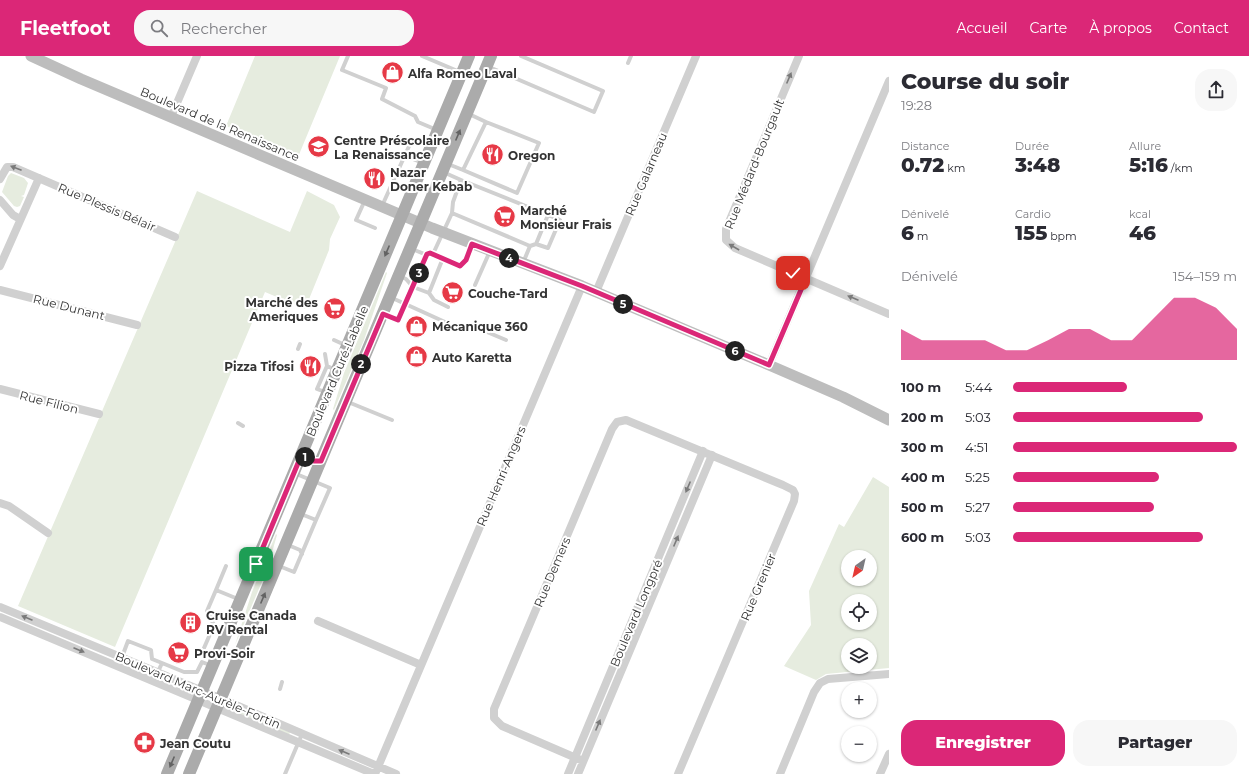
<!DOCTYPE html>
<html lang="fr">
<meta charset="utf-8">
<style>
:root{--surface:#fff;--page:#f7f7f7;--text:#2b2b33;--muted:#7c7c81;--accent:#db2777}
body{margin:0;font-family:Montserrat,sans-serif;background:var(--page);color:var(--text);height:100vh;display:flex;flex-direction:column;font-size:15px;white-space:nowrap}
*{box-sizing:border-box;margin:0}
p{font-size:13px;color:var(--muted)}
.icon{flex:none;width:22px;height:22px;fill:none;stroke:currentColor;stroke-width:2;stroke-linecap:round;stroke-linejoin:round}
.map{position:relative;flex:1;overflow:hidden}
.details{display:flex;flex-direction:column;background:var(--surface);width:360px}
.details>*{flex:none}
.needle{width:26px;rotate:214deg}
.fabs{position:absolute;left:841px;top:494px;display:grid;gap:8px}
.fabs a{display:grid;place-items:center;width:36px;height:36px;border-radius:50%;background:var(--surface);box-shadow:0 1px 3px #0004;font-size:20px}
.pin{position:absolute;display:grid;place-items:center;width:34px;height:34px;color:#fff;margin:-17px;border-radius:8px;box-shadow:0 2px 6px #0006}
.km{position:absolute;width:20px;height:20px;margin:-10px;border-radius:50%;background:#222;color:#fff;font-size:11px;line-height:20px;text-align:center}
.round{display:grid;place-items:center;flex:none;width:42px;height:42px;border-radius:16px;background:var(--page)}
.headline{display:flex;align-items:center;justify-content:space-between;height:68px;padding:0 12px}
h1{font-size:22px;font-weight:800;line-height:30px}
.stats{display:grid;grid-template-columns:repeat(3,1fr);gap:6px;height:68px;padding:4px 12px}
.stats div{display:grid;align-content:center}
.stats b{font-size:20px;font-weight:800}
.stats small{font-size:11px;font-weight:400}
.stats p{font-size:11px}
.chart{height:112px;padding:8px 12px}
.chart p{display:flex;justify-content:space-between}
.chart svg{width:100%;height:72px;margin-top:4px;fill:var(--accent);opacity:.7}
.action{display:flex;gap:8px;margin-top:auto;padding:8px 12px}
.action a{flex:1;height:46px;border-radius:16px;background:var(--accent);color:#fff;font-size:16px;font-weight:800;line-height:46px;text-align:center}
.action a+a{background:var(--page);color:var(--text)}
ul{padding:0 12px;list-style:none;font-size:13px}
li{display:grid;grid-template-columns:64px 48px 1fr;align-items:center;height:30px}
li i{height:10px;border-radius:5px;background:var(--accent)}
header{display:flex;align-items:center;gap:24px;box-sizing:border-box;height:56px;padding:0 20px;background:var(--accent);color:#fff}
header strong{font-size:19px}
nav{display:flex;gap:22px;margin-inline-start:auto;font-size:14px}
.search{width:280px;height:36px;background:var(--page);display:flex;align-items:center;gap:10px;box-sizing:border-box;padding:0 14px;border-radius:16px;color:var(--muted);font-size:15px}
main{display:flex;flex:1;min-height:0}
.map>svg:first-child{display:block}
</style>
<header>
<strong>Fleetfoot</strong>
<div class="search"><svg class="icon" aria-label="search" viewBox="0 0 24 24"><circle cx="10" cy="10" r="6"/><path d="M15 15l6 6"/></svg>Rechercher</div>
<nav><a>Accueil</a><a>Carte</a><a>À propos</a><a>Contact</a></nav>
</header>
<main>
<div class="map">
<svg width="889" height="718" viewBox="0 0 889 718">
<rect width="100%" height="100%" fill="#fff"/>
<!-- green -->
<path fill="#e6ecdf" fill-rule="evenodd" d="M255,0H340L298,101L226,70Z
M11,117L24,122L28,127L24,139L21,140L24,141L20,150L17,151L14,150L2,136L8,120Z
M197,135L290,176L307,135L334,149L340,161L330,183L329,194L305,253L265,236L115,591L18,550Z
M386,216L387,217L364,284L334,354L333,353L344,317Z
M873,421L889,431V612L826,618L816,624L784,610L811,569L809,535L839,468L844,471ZM848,501H870V523H848ZM848,545H870V567H848ZM848,589H870V611H848Z
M276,478L277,479L267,514L235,589L252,536Z
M228,650L290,676L289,679L227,652Z"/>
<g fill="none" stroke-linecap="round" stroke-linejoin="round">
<!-- lane -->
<path stroke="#d0d0d0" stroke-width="4" d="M348,0L342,14L386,32L382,43L415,60L418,66L437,74
M422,0L460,16
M628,7L631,0
M489,11L594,56L603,35L521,0
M405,100L423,107
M448,108L463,114L486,66L469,58
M463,114L517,137L539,87L486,66
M461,124L548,159
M365,144L356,164L375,172
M382,150L410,88
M452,157L530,190L523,207
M530,190L536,188L548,159L560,164L548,192L536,188
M433,198L452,157L453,146L461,124L443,116
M443,202L460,210L466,204L472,188
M399,220L406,223L413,231L429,237L443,202L430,197L427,199
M475,229L490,195
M429,237L434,244L448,251
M390,241L445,266
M383,258L398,264L427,199L412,193
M487,276L506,284
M334,284L345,289
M298,293L300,288
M325,298L327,310
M325,336L317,333L327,310L336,314
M348,346L392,364
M238,367L243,370
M301,400L314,405H319
M294,417L330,432L316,464
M288,489L300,494L302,498
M279,510L294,516L316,464L301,458
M216,534L226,510
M225,574L214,569L207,555L216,534L238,543
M204,592L214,569
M122,601L128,585L151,594L152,603L162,607
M157,618L162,607L184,616H197L202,606L212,610
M280,633L282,626
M285,718L302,678"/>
<!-- street -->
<path stroke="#d0d0d0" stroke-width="8" d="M799,0L726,173V184L735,192L889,258
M171,61L197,0
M0,123L7,111H13L175,181
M0,144L13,159L20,163
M0,210L39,122
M0,234L137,269
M596,236L696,0
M769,309L889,25
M0,333L99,358
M0,447L9,450L48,477
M0,551L229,646L396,718
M0,561L374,718
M318,565L421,609
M583,705L502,670L494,662V653L612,373L617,366L626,364L783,429L793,434L795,438L794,445L678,718
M375,718L582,230
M568,718L703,395
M578,718L712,399
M780,718L814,636L820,627L828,623L889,618
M880,718L889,698"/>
<!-- secondary -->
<path stroke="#bdbdbd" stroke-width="11" d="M31,0L81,23L432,172L582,230L769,309L843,341L889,364"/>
<!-- primary -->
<path stroke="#ababab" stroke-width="12" d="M167,718L469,0
M189,718L491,0"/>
</g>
<!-- one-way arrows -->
<defs><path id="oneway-solid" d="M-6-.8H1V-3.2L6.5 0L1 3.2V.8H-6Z"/></defs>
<g fill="#7a7a7a">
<use href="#oneway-solid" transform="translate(789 22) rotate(-67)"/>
<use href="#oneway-solid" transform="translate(16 112) rotate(-159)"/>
<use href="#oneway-solid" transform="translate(734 191) rotate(-150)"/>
<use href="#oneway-solid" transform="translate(853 242) rotate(-157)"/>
<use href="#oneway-solid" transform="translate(688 431) rotate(113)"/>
<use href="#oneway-solid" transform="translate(676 485) rotate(-67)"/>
<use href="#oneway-solid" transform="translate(27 562) rotate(-157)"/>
<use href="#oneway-solid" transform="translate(79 594) rotate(23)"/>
<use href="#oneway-solid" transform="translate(598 669) rotate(-67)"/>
<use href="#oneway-solid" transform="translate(344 696) rotate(-157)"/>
</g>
<g fill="#636363">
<use href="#oneway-solid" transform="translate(458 79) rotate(-67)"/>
<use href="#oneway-solid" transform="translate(387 195) rotate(113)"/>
<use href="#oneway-solid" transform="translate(263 542) rotate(-67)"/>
<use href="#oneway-solid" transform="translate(172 706) rotate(113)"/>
</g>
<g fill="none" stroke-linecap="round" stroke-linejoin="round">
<defs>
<path id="route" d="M256,508L301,400L314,405H321L383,258L398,264L427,198L430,197L460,210L466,204L472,188L582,230L769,309L806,222L793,217"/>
</defs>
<!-- route casing -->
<use href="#route" stroke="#fff" stroke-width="8"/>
<!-- route -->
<use href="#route" stroke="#db2777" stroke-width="5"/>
</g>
<!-- icons -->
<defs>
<symbol id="shop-disc" viewBox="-11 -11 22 22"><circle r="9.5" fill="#e63946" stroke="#fff"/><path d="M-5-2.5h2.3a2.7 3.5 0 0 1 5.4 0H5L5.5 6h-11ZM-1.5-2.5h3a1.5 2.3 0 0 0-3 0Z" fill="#fff"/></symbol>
<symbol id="school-disc" viewBox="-11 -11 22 22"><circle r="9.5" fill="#e63946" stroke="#fff"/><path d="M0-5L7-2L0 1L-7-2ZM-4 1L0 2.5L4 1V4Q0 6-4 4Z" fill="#fff"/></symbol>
<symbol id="restaurant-disc" viewBox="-11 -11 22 22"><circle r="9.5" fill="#e63946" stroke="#fff"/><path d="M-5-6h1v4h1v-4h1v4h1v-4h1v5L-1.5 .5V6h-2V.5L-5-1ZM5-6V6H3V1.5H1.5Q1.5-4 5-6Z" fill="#fff"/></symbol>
<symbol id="supermarket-disc" viewBox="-11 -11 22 22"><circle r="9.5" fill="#e63946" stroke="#fff"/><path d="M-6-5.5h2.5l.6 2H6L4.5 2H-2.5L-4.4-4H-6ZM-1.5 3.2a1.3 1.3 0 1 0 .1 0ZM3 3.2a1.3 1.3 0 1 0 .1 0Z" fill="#fff"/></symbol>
<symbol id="building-disc" viewBox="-11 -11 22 22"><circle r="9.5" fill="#e63946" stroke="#fff"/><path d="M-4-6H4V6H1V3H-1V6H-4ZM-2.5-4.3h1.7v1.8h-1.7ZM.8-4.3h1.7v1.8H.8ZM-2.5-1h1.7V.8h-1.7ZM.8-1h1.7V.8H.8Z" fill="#fff"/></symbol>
<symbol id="pharmacy-disc" viewBox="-11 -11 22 22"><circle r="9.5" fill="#e63946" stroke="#fff"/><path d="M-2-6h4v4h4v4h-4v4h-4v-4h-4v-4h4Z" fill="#fff"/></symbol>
</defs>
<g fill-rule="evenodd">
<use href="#shop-disc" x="380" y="4" width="25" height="25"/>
<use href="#school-disc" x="306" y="78" width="25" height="25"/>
<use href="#restaurant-disc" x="480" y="86" width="25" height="25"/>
<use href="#restaurant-disc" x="362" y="110" width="25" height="25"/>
<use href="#supermarket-disc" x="492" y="148" width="25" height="25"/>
<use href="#supermarket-disc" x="440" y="224" width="25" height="25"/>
<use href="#supermarket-disc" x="322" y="240" width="25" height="25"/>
<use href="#shop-disc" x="404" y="258" width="25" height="25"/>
<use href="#shop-disc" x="404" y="288" width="25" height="25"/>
<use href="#restaurant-disc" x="298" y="298" width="25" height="25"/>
<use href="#building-disc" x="178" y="554" width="25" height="25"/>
<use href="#supermarket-disc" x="166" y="584" width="25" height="25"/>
<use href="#pharmacy-disc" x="132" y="674" width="25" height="25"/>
</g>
<g text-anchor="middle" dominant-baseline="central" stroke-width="4" stroke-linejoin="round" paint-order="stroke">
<!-- poi labels -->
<g font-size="12" font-weight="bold" fill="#333" stroke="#fff" text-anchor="start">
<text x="408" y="17">Alfa Romeo Laval</text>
<text x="334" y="84">Centre Préscolaire<tspan x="334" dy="14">La Renaissance</tspan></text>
<text x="508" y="99">Oregon</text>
<text x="390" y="116">Nazar<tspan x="390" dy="14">Doner Kebab</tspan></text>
<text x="520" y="154">Marché<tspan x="520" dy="14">Monsieur Frais</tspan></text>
<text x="468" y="237">Couche-Tard</text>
<text x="318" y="246" text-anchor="end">Marché des<tspan x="318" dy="14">Ameriques</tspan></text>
<text x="432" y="270">Mécanique 360</text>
<text x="432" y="301">Auto Karetta</text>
<text x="294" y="310" text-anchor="end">Pizza Tifosi</text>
<text x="206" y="559">Cruise Canada<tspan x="206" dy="14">RV Rental</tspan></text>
<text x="194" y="597">Provi-Soir</text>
<text x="160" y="687">Jean Coutu</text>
</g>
<!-- street labels -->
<g font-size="12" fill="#333" stroke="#fff">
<text transform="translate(220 68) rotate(23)">Boulevard de la Renaissance</text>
<text transform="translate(754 108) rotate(-68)">Rue Médard-Bourgault</text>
<text transform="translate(646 118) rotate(-67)">Rue Galarneau</text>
<text transform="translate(107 151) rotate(23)">Rue Plessis Bélair</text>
<text transform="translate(69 251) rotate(14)">Rue Dunant</text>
<text transform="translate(337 315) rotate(-67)">Boulevard Curé-Labelle</text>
<text transform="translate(49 346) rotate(14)">Rue Filion</text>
<text transform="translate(501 420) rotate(-67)">Rue Henri-Angers</text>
<text transform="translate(552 516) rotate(-67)">Rue Demers</text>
<text transform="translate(758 531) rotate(-67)">Rue Grenier</text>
<text transform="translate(636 557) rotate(-67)">Boulevard Longpré</text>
<text transform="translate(198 634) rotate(23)">Boulevard Marc-Aurèle-Fortin</text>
</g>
</g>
</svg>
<div class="fabs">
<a><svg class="needle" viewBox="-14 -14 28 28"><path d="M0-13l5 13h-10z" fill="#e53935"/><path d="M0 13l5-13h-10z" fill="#7c7c81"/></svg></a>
<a><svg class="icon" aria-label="locate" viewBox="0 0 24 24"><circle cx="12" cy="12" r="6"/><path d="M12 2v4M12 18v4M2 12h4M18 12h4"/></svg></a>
<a><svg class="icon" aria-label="layers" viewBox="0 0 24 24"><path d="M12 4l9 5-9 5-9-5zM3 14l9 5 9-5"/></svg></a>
<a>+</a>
<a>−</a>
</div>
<div class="pin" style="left:256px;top:508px;background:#1e9e55"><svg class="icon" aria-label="arrive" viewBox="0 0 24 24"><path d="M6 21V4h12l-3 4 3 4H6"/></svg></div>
<div class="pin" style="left:793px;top:217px;background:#d93025"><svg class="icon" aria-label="check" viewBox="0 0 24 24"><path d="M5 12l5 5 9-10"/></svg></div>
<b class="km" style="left:305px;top:401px">1</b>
<b class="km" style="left:361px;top:308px">2</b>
<b class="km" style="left:419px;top:217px">3</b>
<b class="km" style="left:509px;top:202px">4</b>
<b class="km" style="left:623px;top:248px">5</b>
<b class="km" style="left:735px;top:295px">6</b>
</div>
<section class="details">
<div class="headline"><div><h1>Course du soir</h1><p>19:28</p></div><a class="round"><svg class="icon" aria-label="share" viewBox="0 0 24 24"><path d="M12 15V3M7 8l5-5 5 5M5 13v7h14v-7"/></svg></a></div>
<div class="stats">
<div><p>Distance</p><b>0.72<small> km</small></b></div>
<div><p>Durée</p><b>3:48</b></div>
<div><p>Allure</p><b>5:16<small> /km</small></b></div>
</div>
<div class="stats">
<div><p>Dénivelé</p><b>6<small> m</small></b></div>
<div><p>Cardio</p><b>155<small> bpm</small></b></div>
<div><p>kcal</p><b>46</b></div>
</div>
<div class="chart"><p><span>Dénivelé</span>154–159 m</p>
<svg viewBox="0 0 160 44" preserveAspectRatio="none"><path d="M0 44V25L10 32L20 32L30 32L40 32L50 38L60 38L70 32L80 25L90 25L100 32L110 32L120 19L130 6L140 6L150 12L160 25V44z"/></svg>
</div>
<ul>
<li><b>100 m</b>5:44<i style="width:51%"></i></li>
<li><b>200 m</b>5:03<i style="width:85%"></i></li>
<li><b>300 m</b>4:51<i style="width:100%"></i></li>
<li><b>400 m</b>5:25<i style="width:65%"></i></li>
<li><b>500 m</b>5:27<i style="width:63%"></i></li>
<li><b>600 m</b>5:03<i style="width:85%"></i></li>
</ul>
<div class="action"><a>Enregistrer</a><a>Partager</a></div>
</section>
</main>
